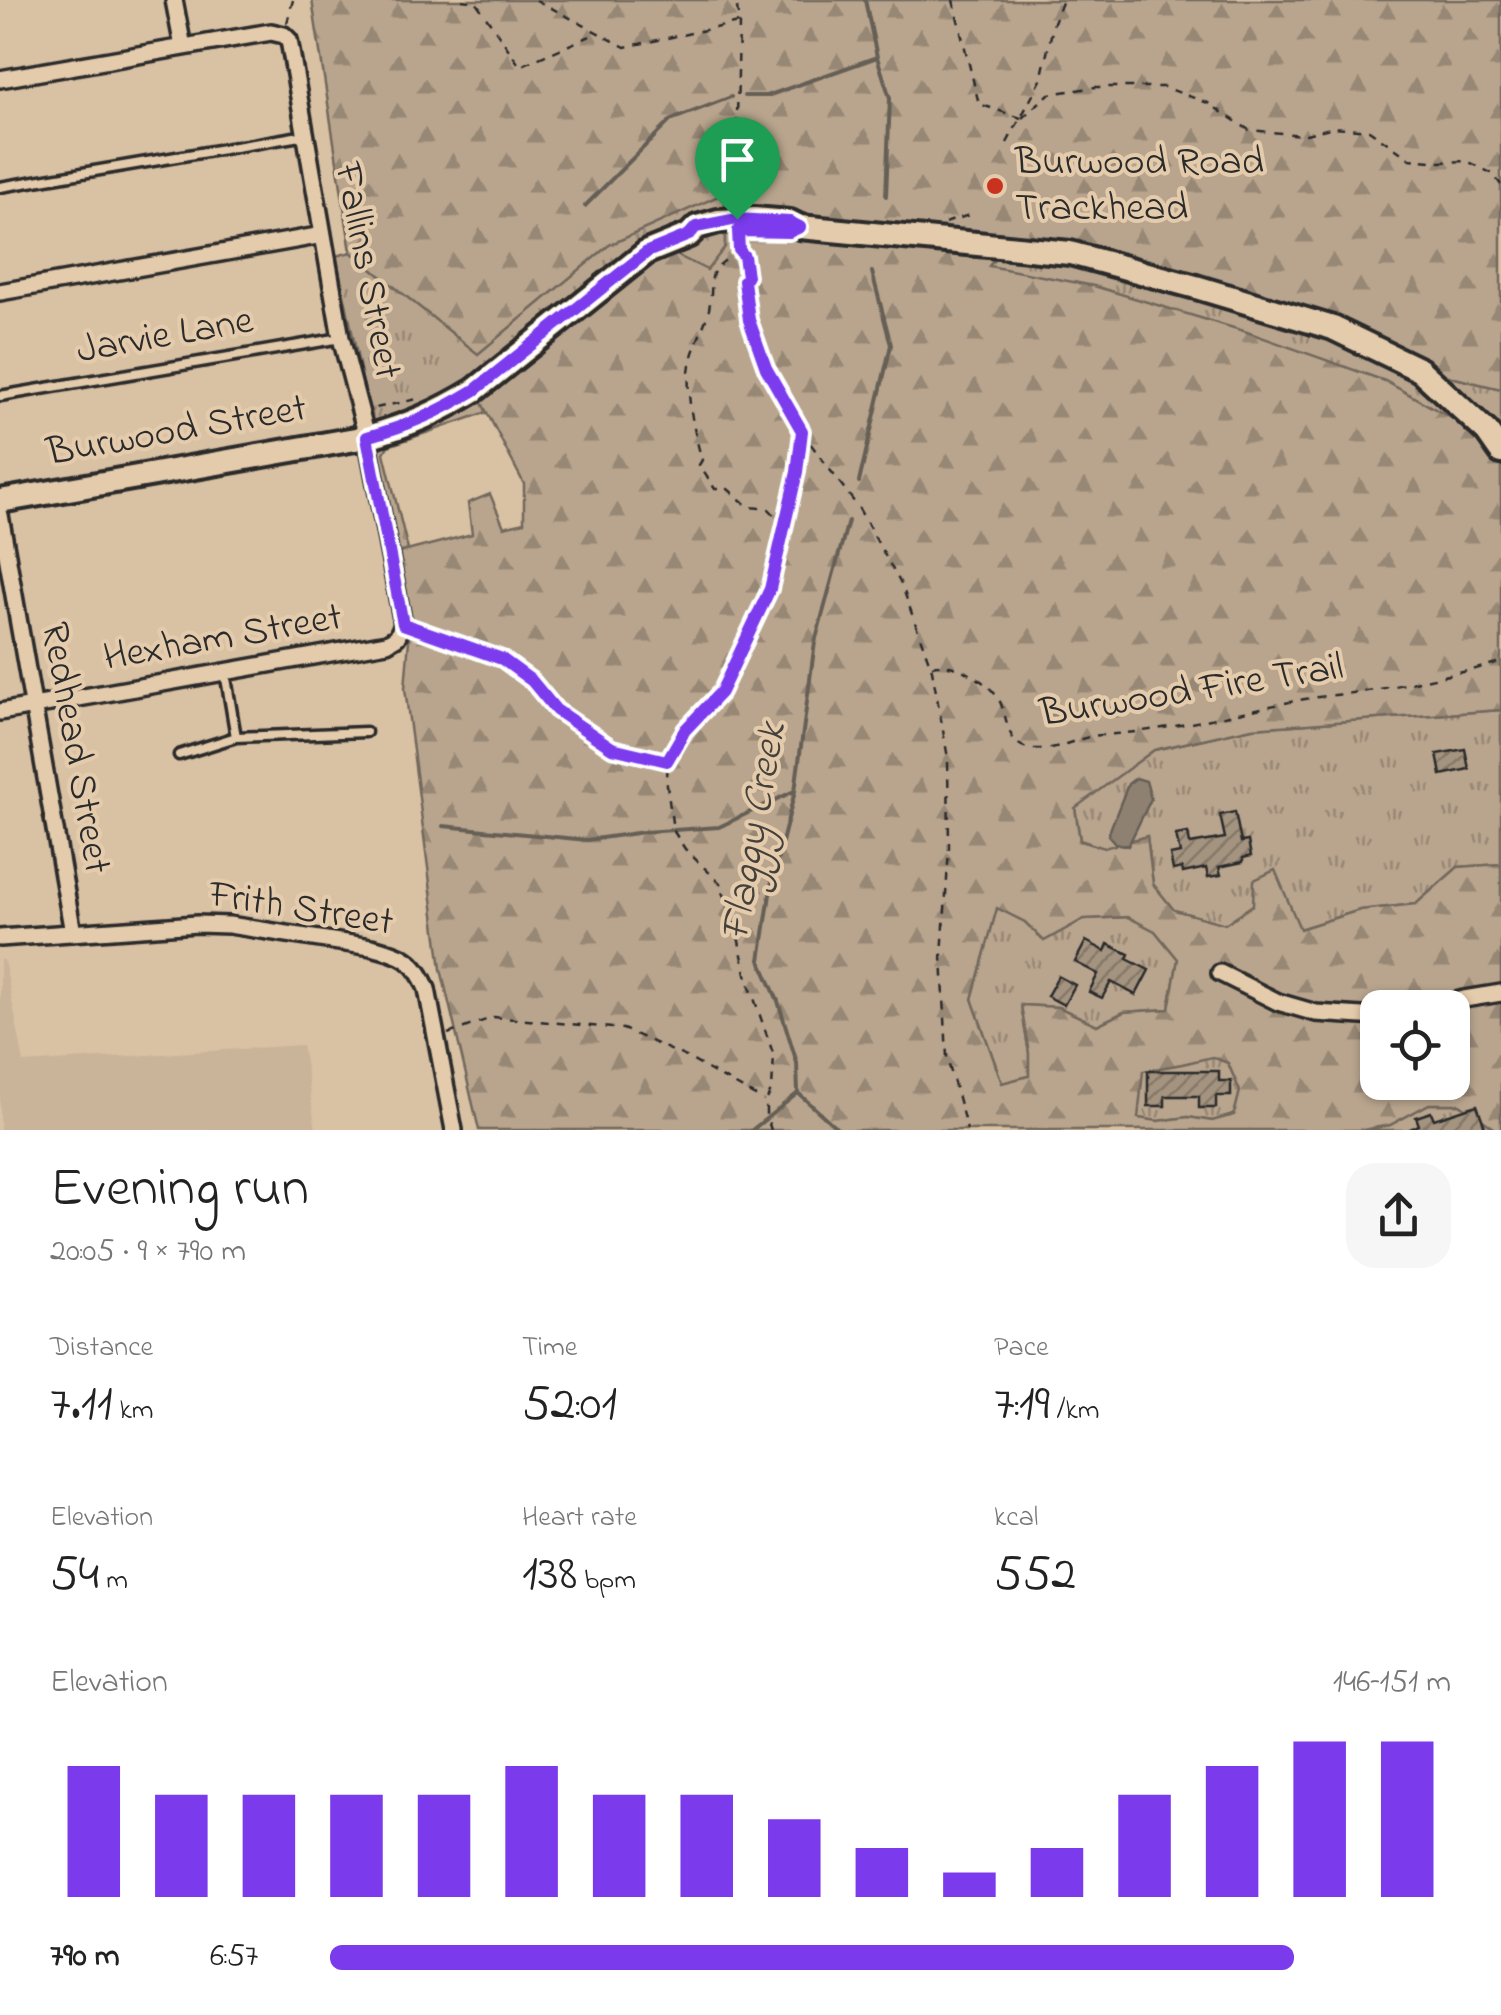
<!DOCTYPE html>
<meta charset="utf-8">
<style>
:root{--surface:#fff;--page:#f6f6f6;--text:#222;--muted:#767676;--accent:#7c3aed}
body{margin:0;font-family:"Indie Flower",sans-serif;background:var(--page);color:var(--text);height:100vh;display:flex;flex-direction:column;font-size:38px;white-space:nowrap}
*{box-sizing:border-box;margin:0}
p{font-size:32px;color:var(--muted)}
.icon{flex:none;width:55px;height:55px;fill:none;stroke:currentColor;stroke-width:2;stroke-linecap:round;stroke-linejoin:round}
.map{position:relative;height:1130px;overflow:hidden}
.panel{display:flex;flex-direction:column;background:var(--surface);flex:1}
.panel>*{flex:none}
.tools{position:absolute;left:1360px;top:990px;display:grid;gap:20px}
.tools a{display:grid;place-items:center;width:110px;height:110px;border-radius:20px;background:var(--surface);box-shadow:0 2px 8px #0004;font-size:50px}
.pin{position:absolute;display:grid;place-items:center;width:85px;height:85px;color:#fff;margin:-102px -42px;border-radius:50% 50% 50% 0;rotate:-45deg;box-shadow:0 0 10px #0007}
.pin .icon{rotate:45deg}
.round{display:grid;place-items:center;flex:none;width:105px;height:105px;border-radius:30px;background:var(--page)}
.headline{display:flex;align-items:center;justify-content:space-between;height:170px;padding:0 50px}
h1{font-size:55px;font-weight:600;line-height:75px}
.figures{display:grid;grid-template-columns:repeat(3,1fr);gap:15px;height:170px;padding:10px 50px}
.figures div{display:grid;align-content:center}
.figures b{font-size:50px;font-weight:600}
.figures small{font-size:28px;font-weight:400}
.figures p{font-size:28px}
.chart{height:280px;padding:20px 50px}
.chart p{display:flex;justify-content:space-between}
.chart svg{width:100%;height:180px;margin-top:10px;stroke:var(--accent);stroke-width:6}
ul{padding:0 50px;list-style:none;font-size:32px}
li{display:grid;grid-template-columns:160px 120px 1fr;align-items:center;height:75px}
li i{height:25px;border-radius:12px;background:var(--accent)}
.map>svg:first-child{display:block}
</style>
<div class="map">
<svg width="1501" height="1130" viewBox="0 0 1501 1130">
<defs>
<pattern id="grass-tufts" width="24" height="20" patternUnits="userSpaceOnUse" patternTransform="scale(2.5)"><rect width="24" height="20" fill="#b9a58e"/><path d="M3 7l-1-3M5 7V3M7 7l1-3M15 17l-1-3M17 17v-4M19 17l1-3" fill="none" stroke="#978774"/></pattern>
<pattern id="forest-firs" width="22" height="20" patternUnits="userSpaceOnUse" patternTransform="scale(2.5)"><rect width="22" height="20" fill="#b9a58e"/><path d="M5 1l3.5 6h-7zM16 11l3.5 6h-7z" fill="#978774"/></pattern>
<pattern id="building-hatch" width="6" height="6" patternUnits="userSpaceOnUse" patternTransform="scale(2.5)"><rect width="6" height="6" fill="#a3937f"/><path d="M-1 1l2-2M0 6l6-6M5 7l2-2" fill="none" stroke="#857868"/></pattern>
</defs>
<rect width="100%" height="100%" fill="#d9c1a4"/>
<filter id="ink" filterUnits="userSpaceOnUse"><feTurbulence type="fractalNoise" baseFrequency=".01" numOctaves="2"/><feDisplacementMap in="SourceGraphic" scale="20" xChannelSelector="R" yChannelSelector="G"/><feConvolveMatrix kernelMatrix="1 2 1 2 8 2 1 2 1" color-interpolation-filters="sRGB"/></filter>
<g filter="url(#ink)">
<!-- built -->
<path fill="#c9b399" d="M0,960H4L24,1063L302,1045L316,1130H0Z"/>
<!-- grass -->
<path fill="url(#grass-tufts)" stroke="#72685c" stroke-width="2.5" d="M725,192V247L707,271L674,254L480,399L487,412L388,446L384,453L408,550L399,553L336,256L351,252L478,354L609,245Z
M997,256L1096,270L1224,305L1455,378L1501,389V446L988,267Z
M1501,710V864L1458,867L1416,904L1360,910L1299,929L1253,905L1225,924L1174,910L1153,884L1147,836L1104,848L1080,840L1075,807L1154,750L1252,728Z
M997,908L1025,922L1044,941L1084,919L1128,917L1155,931L1178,959L1169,1009L1124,1012L1097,1025L1058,1007L1021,1005L1029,1053V1076L1002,1083L972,999Z
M1212,1056L1228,1063L1240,1091L1234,1115L1212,1121L1188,1117L1158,1121L1137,1118L1142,1070L1182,1064Z
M1429,1104H1460L1497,1130H1363L1390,1125Z"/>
<!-- forest -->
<path fill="url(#forest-firs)" stroke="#72685c" stroke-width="2.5" fill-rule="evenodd" d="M312,0H1501V389L1455,378L1224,305L1096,270L997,256L989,266L1094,286L1247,332L1385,381L1501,446V710L1252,728L1154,750L1075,808L1080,841L1104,848L1147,836L1153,884L1174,910L1225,924L1253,905L1254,880L1275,870L1300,929L1360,910L1416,904L1458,867L1501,864V1130H1497L1460,1104H1429L1390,1125L1363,1130H479L441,969L405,688L411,616L399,553L472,534L468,503L490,494L504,527L524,522V484L480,399L646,261L674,254L707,270L725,247V193L609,245L478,354L351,252ZM997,908L1025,922L1044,941L1084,919L1128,917L1155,931L1178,959L1169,1009L1124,1012L1097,1025L1058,1007L1021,1005L1029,1053V1076L1002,1083L972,999ZM1378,1008H1452V1082H1378ZM1212,1057L1228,1063L1240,1091L1234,1115L1212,1121L1188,1117L1158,1121L1138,1118L1143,1071L1182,1064Z"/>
<!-- water -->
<path fill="#8e8171" stroke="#665f55" stroke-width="2.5" d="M1136,778L1146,781L1151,799L1128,846L1115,843L1108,835L1128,784Z"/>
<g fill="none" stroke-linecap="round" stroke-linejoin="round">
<!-- stream -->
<path stroke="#665f55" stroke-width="4" d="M865,0L877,57L890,98L886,196
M744,96H767L877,57
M585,206L671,120L731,97
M859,482L891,345L872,272
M443,826L587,840L644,832L719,827L794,791
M798,1093L839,1130
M752,1130L798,1093L797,1063L778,1001L760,960L772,881L795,791L815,642L848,521"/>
</g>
<!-- building -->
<path fill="url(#building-hatch)" stroke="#2b2b2b" stroke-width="2.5" d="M1465,749L1469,769L1441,775L1437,754Z
M1235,812L1241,842L1248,841L1251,856L1243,858V862L1219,867L1221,875L1208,877L1206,868L1183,873L1182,868L1173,870L1170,855L1180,853L1176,835L1188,833L1190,844L1225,838L1220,815Z
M1086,941L1105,951L1108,944L1129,954L1127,959L1149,970L1136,995L1111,982L1102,998L1089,992L1098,974L1075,962Z
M1058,976L1075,985L1064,1005L1047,996Z
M1148,1071H1219V1081H1231V1096H1216V1108H1199V1096H1165V1106H1148Z
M1477,1105L1486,1130H1408L1419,1125L1416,1117L1431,1112L1434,1119Z"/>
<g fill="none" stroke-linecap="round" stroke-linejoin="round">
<defs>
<path id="lane" d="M0,187L306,135
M0,396L341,338
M225,672L236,737L366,732
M179,755L236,737"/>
<path id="street" d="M174,0L183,47
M0,79L271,32L284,35L289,40L341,338L367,437L403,624L397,637L387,643L0,712
M0,292L323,235
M0,515L73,933
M0,938L197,924L229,925L371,947C401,954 415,959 427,989L454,1130
M1220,973L1278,1002L1316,1013L1378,1017
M1430,1008L1464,999L1501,993"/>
<path id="secondary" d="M0,501L367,437C409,425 437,413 475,390L647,252L689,235L697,227L718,221L754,219L790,222L800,227L1070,253L1196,287L1333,328L1420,370L1487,432L1501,452"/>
</defs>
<!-- lane casing -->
<use href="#lane" stroke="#2b2b2b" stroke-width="15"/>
<!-- street casing -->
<use href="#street" stroke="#2b2b2b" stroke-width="22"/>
<!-- secondary casing -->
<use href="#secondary" stroke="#2b2b2b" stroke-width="30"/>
<!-- path -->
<path stroke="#2b2b2b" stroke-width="2.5" stroke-dasharray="8 8" stroke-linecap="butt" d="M462,0L476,2L520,66L595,34
M536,0L625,47L738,23
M953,0L979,104L1021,118
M287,23L293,0
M1022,118L1049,94L1096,87H1164L1208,103L1249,130L1302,135L1334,127L1369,130L1410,159L1440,162L1467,161L1493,174L1501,185
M1007,143L1041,80L1054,22L1063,0
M736,200V192L743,185L744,174L736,168L739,23L736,0
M945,223L972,214
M738,238C739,251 745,262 747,276L743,281L749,320L766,369L801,431L858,507L902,586L932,670L948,758L949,848L942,956L947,1058L967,1130
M738,251C701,276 716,273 709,309C705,326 695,343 691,360C684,388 694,433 702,460L699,465L715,489H728L749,507L769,509L783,524
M376,408L417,399
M418,629L502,659L533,681L556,710L612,748L665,761
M932,666C954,660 993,683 1001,704C1010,727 1007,751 1042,749C1063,748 1081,736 1102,735C1171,731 1237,712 1305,699C1328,695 1351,694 1374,690C1406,684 1439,677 1472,670C1481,668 1491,664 1501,662
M448,1034L494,1017L623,1029L686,1057L764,1101
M771,1130L766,1115V1102L772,1088L774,1056L747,978L737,932L720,883L685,849L673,830L666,778L667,761L685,730L721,692L770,589L797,472L801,433"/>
<!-- lane -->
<use href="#lane" stroke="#e4cbac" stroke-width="8"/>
<!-- street -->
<use href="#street" stroke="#e4cbac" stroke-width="15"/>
<!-- secondary -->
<use href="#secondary" stroke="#e4cbac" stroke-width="22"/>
</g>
</g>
<g fill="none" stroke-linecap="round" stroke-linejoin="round" filter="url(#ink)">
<defs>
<path id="route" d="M737,219L790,222L800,227L789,232L738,231L739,250L744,256L747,276L744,281L749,320L766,368L802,431L797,472L770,589L721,692L685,730L667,761L612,748L556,710L532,681L502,659L403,624L367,437C410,425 437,413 475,390L647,252L689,235L696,227Z"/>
</defs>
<!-- route casing -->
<use href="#route" stroke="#fff" stroke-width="20"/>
<!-- route -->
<use href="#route" stroke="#7c3aed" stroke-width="12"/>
</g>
<!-- markers -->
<circle fill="#c8321e" stroke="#e4cbac" stroke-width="4" cx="995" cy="186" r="10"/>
<g text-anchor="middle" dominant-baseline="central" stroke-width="8" stroke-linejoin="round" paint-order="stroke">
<!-- poi labels -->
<g font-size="40" fill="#2b2b2b" stroke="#e4cbac" text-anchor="start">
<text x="1015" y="163">Burwood Road<tspan x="1015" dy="46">Trackhead</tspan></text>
</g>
<!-- street labels -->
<g font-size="40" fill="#2b2b2b" stroke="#e4cbac">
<text transform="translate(366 271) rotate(79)">Fallins Street</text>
<text transform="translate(165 337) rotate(-10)">Jarvie Lane</text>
<text transform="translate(177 432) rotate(-10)">Burwood Street</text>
<text transform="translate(223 639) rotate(-10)">Hexham Street</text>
<text transform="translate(1192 692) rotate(-9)">Burwood Fire Trail</text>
<text transform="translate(74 748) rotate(80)">Redhead Street</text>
<text transform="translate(301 910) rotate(9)">Frith Street</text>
</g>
<!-- water labels -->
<g font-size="42" font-style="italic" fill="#44403c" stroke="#e4cbac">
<text transform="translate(755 832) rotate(-80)">Flaggy Creek</text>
</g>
</g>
</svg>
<div class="tools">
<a><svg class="icon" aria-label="locate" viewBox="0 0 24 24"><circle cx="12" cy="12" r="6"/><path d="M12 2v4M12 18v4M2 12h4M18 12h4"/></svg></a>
</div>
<div class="pin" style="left:737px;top:219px;background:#1e9e55"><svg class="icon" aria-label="arrive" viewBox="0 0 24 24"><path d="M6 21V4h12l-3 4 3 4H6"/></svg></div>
</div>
<section class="panel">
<div class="headline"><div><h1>Evening run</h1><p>20:05 · 9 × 790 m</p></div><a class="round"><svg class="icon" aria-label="share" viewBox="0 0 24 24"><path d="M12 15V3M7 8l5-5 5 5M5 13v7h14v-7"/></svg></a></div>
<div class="figures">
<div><p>Distance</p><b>7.11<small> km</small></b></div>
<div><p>Time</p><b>52:01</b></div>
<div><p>Pace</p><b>7:19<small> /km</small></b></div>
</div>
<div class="figures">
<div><p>Elevation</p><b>54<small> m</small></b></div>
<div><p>Heart rate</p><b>138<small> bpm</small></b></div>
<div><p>kcal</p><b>552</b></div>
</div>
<div class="chart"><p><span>Elevation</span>146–151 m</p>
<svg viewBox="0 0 160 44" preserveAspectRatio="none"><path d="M5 44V12M15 44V19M25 44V19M35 44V19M45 44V19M55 44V12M65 44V19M75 44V19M85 44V25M95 44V32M105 44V38M115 44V32M125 44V19M135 44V12M145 44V6M155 44V6"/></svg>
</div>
<ul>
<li><b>790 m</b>6:57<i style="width:86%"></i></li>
</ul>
</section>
